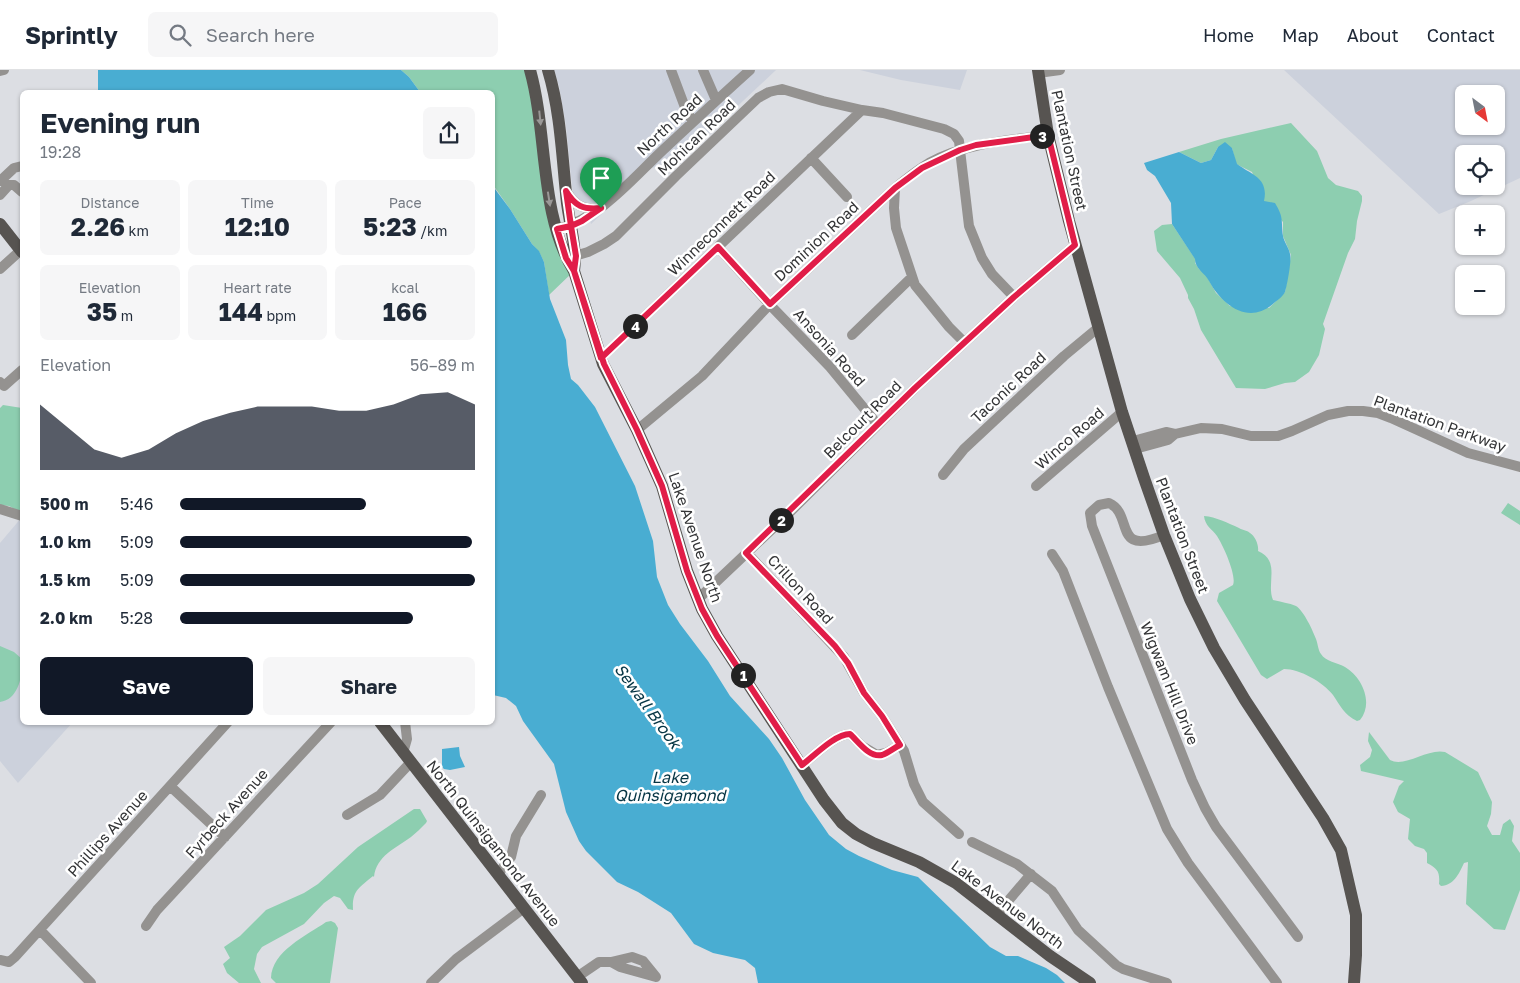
<!DOCTYPE html>
<meta charset="utf-8">
<style>
:root{--surface:#fff;--page:#f6f6f7;--text:#1f2937;--muted:#747a83;--line:#e0e1e3;--accent:#111827}
body{margin:0;font-family:"Golos Text",sans-serif;background:var(--page);color:var(--text);height:100vh;display:flex;flex-direction:column;font-size:19px;white-space:nowrap}
*{box-sizing:border-box;margin:0}
p{font-size:16px;color:var(--muted)}
.icon{flex:none;width:28px;height:28px;fill:none;stroke:currentColor;stroke-width:2;stroke-linecap:round;stroke-linejoin:round}
.map{position:relative;flex:1;overflow:hidden}
.side{position:absolute;left:20px;top:20px;width:475px;height:635px;display:flex;flex-direction:column;background:var(--surface);border-radius:8px;box-shadow:0 1px 4px #0004}
.side>*{flex:none}
.needle{width:32px;rotate:148deg}
.buttons{position:absolute;left:1455px;top:15px;display:grid;gap:10px}
.buttons a{display:grid;place-items:center;width:50px;height:50px;border-radius:8px;background:var(--surface);box-shadow:0 1px 4px #0004;font-size:25px}
.pin{position:absolute;display:grid;place-items:center;width:42px;height:42px;color:#fff;margin:-51px -21px;border-radius:50% 50% 50% 0;rotate:-45deg;box-shadow:0 0 5px #0007}
.pin .icon{rotate:45deg}
.km{position:absolute;width:25px;height:25px;margin:-12px;border-radius:50%;background:#222;color:#fff;font-size:14px;line-height:25px;text-align:center}
.round{display:grid;place-items:center;flex:none;width:52px;height:52px;border-radius:8px;background:var(--page)}
.headline{display:flex;align-items:center;justify-content:space-between;height:85px;padding:0 20px}
h1{font-size:28px;font-weight:700;line-height:38px}
.figures{display:grid;grid-template-columns:repeat(3,1fr);gap:8px;height:85px;padding:5px 20px}
.figures div{display:grid;align-content:center;border-radius:8px;background:var(--page);text-align:center}
.figures b{font-size:25px;font-weight:700}
.figures small{font-size:14px;font-weight:400}
.figures p{font-size:14px}
.chart{height:140px;padding:10px 20px}
.chart p{display:flex;justify-content:space-between}
.chart svg{width:100%;height:90px;margin-top:5px;fill:var(--accent);opacity:.7}
.primary-button{display:flex;gap:10px;margin-top:auto;padding:10px 20px}
.primary-button a{flex:1;height:58px;border-radius:8px;background:var(--accent);color:#fff;font-size:20px;font-weight:700;line-height:58px;text-align:center}
.primary-button a+a{background:var(--page);color:var(--text)}
ul{padding:0 20px;list-style:none;font-size:16px}
li{display:grid;grid-template-columns:80px 60px 1fr;align-items:center;height:38px}
li i{height:12px;border-radius:6px;background:var(--accent)}
header{display:flex;align-items:center;gap:30px;box-sizing:border-box;height:70px;padding:0 25px;background:var(--surface);border-bottom:1px solid var(--line)}
header strong{font-size:24px}
nav{display:flex;gap:28px;margin-inline-start:auto;font-size:18px}
.search{width:350px;height:45px;background:var(--page);display:flex;align-items:center;gap:12px;box-sizing:border-box;padding:0 18px;border-radius:8px;color:var(--muted);font-size:19px}
.map>svg:first-child{display:block}
</style>
<header>
<strong>Sprintly</strong>
<div class="search"><svg class="icon" aria-label="search" viewBox="0 0 24 24"><circle cx="10" cy="10" r="6"/><path d="M15 15l6 6"/></svg>Search here</div>
<nav><a>Home</a><a>Map</a><a>About</a><a>Contact</a></nav>
</header>
<div class="map">
<svg width="1520" height="913" viewBox="0 0 1520 913">
<rect width="100%" height="100%" fill="#dcdee3"/>
<!-- built -->
<path fill="#ccd1dc" fill-rule="evenodd" d="M554,0H776L677,93L651,98L591,154L585,135L573,125L566,56L559,16Z
M860,0H967L960,20L901,10Z
M1284,0H1520V108L1471,131L1439,144ZM1464,24H1496V56H1464ZM1464,84H1496V116H1464Z
M22,447V652L72,653L18,713L0,691V473Z"/>
<!-- green -->
<path fill="#8dceb0" d="M401,0H530L546,105L574,201L549,225L544,192L539,182L532,174L510,139L493,115L492,22H420L409,7Z
M1291,53L1317,81L1328,108L1336,115L1358,121L1362,126V131L1357,151L1355,169L1348,183L1323,254L1325,259L1319,285L1309,302L1295,312L1285,313L1265,319L1236,318L1201,260L1194,239L1188,228V225L1180,208L1157,181L1154,161L1162,155L1172,154L1196,190L1195,193L1199,199L1205,203L1216,223L1230,236L1269,238L1285,222L1291,185L1283,166V152L1264,132L1252,102L1236,94L1232,78L1218,77L1211,90L1201,93L1179,82L1221,69Z
M3,335L22,338V443L9,436L0,435V338Z
M1508,433L1520,441V455L1501,443Z
M1204,446C1216,447 1228,453 1239,458C1242,460 1247,460 1250,463C1255,466 1259,475 1258,481C1281,491 1266,513 1273,530C1281,532 1289,533 1296,536C1304,541 1313,561 1316,569C1318,574 1318,580 1321,584C1325,591 1338,593 1345,597C1362,607 1374,633 1360,650L1357,651C1344,645 1340,635 1333,625C1323,612 1300,599 1284,599L1267,609L1261,605L1217,531L1219,523L1233,515C1237,506 1223,475 1217,466C1212,459 1205,456 1204,446Z
M0,576L14,582L22,589C23,604 19,630 0,632Z
M1369,662L1390,690C1405,698 1427,678 1445,682L1478,702L1492,732L1491,744L1487,756L1492,765H1500L1503,754L1510,749L1514,756L1512,771L1520,783V820L1505,860L1494,859L1466,834L1468,792L1464,793C1459,804 1454,815 1441,816L1439,814C1440,802 1438,799 1427,793V783L1424,779L1415,776L1408,769L1410,749L1398,742L1393,732L1399,716L1404,711L1361,701L1360,695L1370,687L1372,680L1368,671Z
M414,739H420L427,751L426,753C421,758 416,763 411,767C396,778 376,786 374,807L373,806C359,818 352,820 353,840L348,839L340,828L334,826L324,833L304,854L262,877L257,884L254,899L261,913H239L227,903L223,894L230,888L224,877L240,866L266,840L304,823L318,814L358,777Z
M331,851L335,853L338,858L330,913H276L271,908C272,881 306,866 326,852Z"/>
<!-- water -->
<path fill="#49add2" d="M98,0H401L409,7L420,22H98Z
M1225,72L1232,78L1237,94C1252,105 1269,108 1264,131L1275,133C1284,148 1281,150 1283,166C1284,172 1289,178 1290,184C1292,189 1287,216 1285,222C1283,226 1278,230 1274,233C1249,256 1222,235 1209,211C1205,203 1195,199 1195,189L1172,154L1171,133L1155,106L1147,100L1144,93L1179,82L1201,93L1211,90L1218,77Z
M492,115L510,139L532,174L539,181L544,192L550,229L566,270L568,295L571,309L578,315L595,337L635,416L653,471L657,507L668,535L680,554L708,591L730,626L769,669L782,688L805,730L829,765L846,779L859,786L892,800L918,807L990,877L1006,886H1018L1046,898L1057,905L1065,913H758L755,898L745,890L713,883L694,874L671,843L638,822L617,812L586,781L579,771L566,742L554,694L523,651L516,636L506,628L493,625Z
M459,677L460,686L465,697L450,700L444,699L442,697V679Z"/>
<g fill="none" stroke-linecap="round" stroke-linejoin="round">
<!-- minor -->
<path stroke="#949290" stroke-width="10" d="M671,0L686,40L693,52
M703,0L716,30
M0,1L4,0
M1038,3L1060,0
M811,88L847,127
M0,111L14,98L22,96
M895,118L894,138L896,158L915,215L949,257L964,272
M567,122C575,136 584,140 600,138
M0,125L9,115H14L22,122
M557,159C601,148 631,110 663,80C692,53 721,26 750,0
M718,177L772,237L830,297L877,354
M568,188L588,182L604,174L616,166L676,106L758,28L769,22L782,19L823,31L862,40L883,43L944,59L954,64L959,71L960,80L969,156L982,188L992,204L1014,227
M0,199L21,180
M852,265L912,207
M601,288L862,40
M0,312L4,316L22,300
M637,360L702,306L770,234L895,118C906,109 917,100 929,93C966,73 1008,70 1048,65
M1133,371L1166,362L1175,364
M1135,379L1168,370L1175,364L1201,358L1222,359L1251,366H1278L1292,361L1328,345L1348,341H1363L1378,343L1391,348L1468,383L1520,397
M943,405L964,379L1064,286L1099,257
M1036,416L1122,342
M0,439L22,446
M1164,465C1112,487 1134,444 1109,433L1099,435L1090,443L1092,456L1192,710L1205,738L1216,757L1298,867
M747,483L844,587L864,623L882,646L904,681L914,714L923,732L959,764
M1052,484L1063,501L1108,617L1167,759L1188,793L1277,913
M698,529L789,443L915,318L1014,227L1075,175
M403,683L407,669L405,652
M802,695C814,686 835,664 850,664L862,676L877,685L886,683L900,675
M170,716L225,767
M347,745L380,725L411,692
M972,772L1017,794L1052,821L1078,860L1116,895L1123,899L1167,913
M498,804L511,787L516,766L541,725
M997,844L1031,804
M146,856L157,840L331,652
M40,860L91,913
M0,890L9,892L15,887L228,652
M577,907L599,892H611L632,887L643,891L656,907L620,897L611,892
M431,913L456,889L524,838"/>
<!-- major -->
<path stroke="#575451" stroke-width="12" d="M530,0C548,64 539,144 574,201L603,294L637,360L662,416L687,501L702,539L717,566L824,730L842,753L856,764L873,773L919,792L956,813L1050,886L1090,913
M548,0C561,43 562,88 567,133C570,156 577,178 574,201
M1038,0L1048,65L1069,151L1122,342L1144,408L1164,465L1190,529L1214,578L1245,630L1323,748L1341,780L1356,845V885L1354,913
M0,154L22,182
M380,652L582,913"/>
</g>
<!-- one-way arrows -->
<defs><path id="oneway-solid" d="M-6-.8H1V-3.2L6.5 0L1 3.2V.8H-6Z" transform="scale(1.25)"/></defs>
<g fill="#9a9897">
<use href="#oneway-solid" transform="translate(540 48) rotate(84)"/>
<use href="#oneway-solid" transform="translate(549 129) rotate(81)"/>
</g>
<g fill="none" stroke-linecap="round" stroke-linejoin="round">
<defs>
<path id="route" d="M601,138L582,151L571,156L576,186L574,201L604,294L637,360L662,416L687,501L702,539L717,566L802,695C814,686 835,664 850,664C858,671 869,688 882,685C888,683 894,678 900,675L882,646L864,623L848,593L835,576L746,483L915,318L1014,227L1075,175L1048,65L976,75L960,80L922,98L895,118L770,234L718,177L601,288L574,201L566,188L557,159L571,156L566,121C575,136 583,140 601,138"/>
</defs>
<!-- route casing -->
<use href="#route" stroke="#fff" stroke-width="10"/>
<!-- route -->
<use href="#route" stroke="#e11d48" stroke-width="6"/>
</g>
<g text-anchor="middle" dominant-baseline="central" stroke-width="5" stroke-linejoin="round" paint-order="stroke">
<!-- street labels -->
<g font-size="15" fill="#333436" stroke="#fff">
<text transform="translate(669 54) rotate(-43)">North Road</text>
<text transform="translate(696 67) rotate(-44)">Mohican Road</text>
<text transform="translate(1070 80) rotate(78)">Plantation Street</text>
<text transform="translate(721 153) rotate(-44)">Winneconnett Road</text>
<text transform="translate(816 171) rotate(-43)">Dominion Road</text>
<text transform="translate(830 277) rotate(48)">Ansonia Road</text>
<text transform="translate(1008 317) rotate(-43)">Taconic Road</text>
<text transform="translate(862 349) rotate(-45)">Belcourt Road</text>
<text transform="translate(1440 353) rotate(20)">Plantation Parkway</text>
<text transform="translate(1069 368) rotate(-41)">Winco Road</text>
<text transform="translate(1183 465) rotate(69)">Plantation Street</text>
<text transform="translate(696 467) rotate(71)">Lake Avenue North</text>
<text transform="translate(801 519) rotate(47)">Crillon Road</text>
<text transform="translate(1170 613) rotate(68)">Wigwam Hill Drive</text>
<text transform="translate(226 743) rotate(-48)">Fyrbeck Avenue</text>
<text transform="translate(107 763) rotate(-48)">Phillips Avenue</text>
<text transform="translate(494 773) rotate(52)">North Quinsigamond Avenue</text>
<text transform="translate(1008 834) rotate(37)">Lake Avenue North</text>
</g>
<!-- water labels -->
<g font-size="16" font-style="italic" fill="#063544" stroke="#fff">
<text transform="translate(648 636) rotate(54)">Sewall Brook</text>
<text x="670" y="707">Lake<tspan x="670" dy="18">Quinsigamond</tspan></text>
</g>
</g>
</svg>
<div class="buttons">
<a><svg class="needle" viewBox="-14 -14 28 28"><path d="M0-13l5 13h-10z" fill="#e53935"/><path d="M0 13l5-13h-10z" fill="#747a83"/></svg></a>
<a><svg class="icon" aria-label="locate" viewBox="0 0 24 24"><circle cx="12" cy="12" r="6"/><path d="M12 2v4M12 18v4M2 12h4M18 12h4"/></svg></a>
<a>+</a>
<a>−</a>
</div>
<div class="pin" style="left:601px;top:138px;background:#1e9e55"><svg class="icon" aria-label="arrive" viewBox="0 0 24 24"><path d="M6 21V4h12l-3 4 3 4H6"/></svg></div>
<b class="km" style="left:743px;top:605px">1</b>
<b class="km" style="left:781px;top:450px">2</b>
<b class="km" style="left:1042px;top:66px">3</b>
<b class="km" style="left:635px;top:256px">4</b>
<section class="side">
<div class="headline"><div><h1>Evening run</h1><p>19:28</p></div><a class="round"><svg class="icon" aria-label="share" viewBox="0 0 24 24"><path d="M12 15V3M7 8l5-5 5 5M5 13v7h14v-7"/></svg></a></div>
<div class="figures">
<div><p>Distance</p><b>2.26<small> km</small></b></div>
<div><p>Time</p><b>12:10</b></div>
<div><p>Pace</p><b>5:23<small> /km</small></b></div>
</div>
<div class="figures">
<div><p>Elevation</p><b>35<small> m</small></b></div>
<div><p>Heart rate</p><b>144<small> bpm</small></b></div>
<div><p>kcal</p><b>166</b></div>
</div>
<div class="chart"><p><span>Elevation</span>56–89 m</p>
<svg viewBox="0 0 160 44" preserveAspectRatio="none"><path d="M0 44V12L10 23L20 34L30 38L40 34L50 26L60 20L70 16L80 13L90 13L100 13L110 15L120 15L130 12L140 7L150 6L160 12V44z"/></svg>
</div>
<ul>
<li><b>500 m</b>5:46<i style="width:63%"></i></li>
<li><b>1.0 km</b>5:09<i style="width:99%"></i></li>
<li><b>1.5 km</b>5:09<i style="width:100%"></i></li>
<li><b>2.0 km</b>5:28<i style="width:79%"></i></li>
</ul>
<div class="primary-button"><a>Save</a><a>Share</a></div>
</section>
</div>
